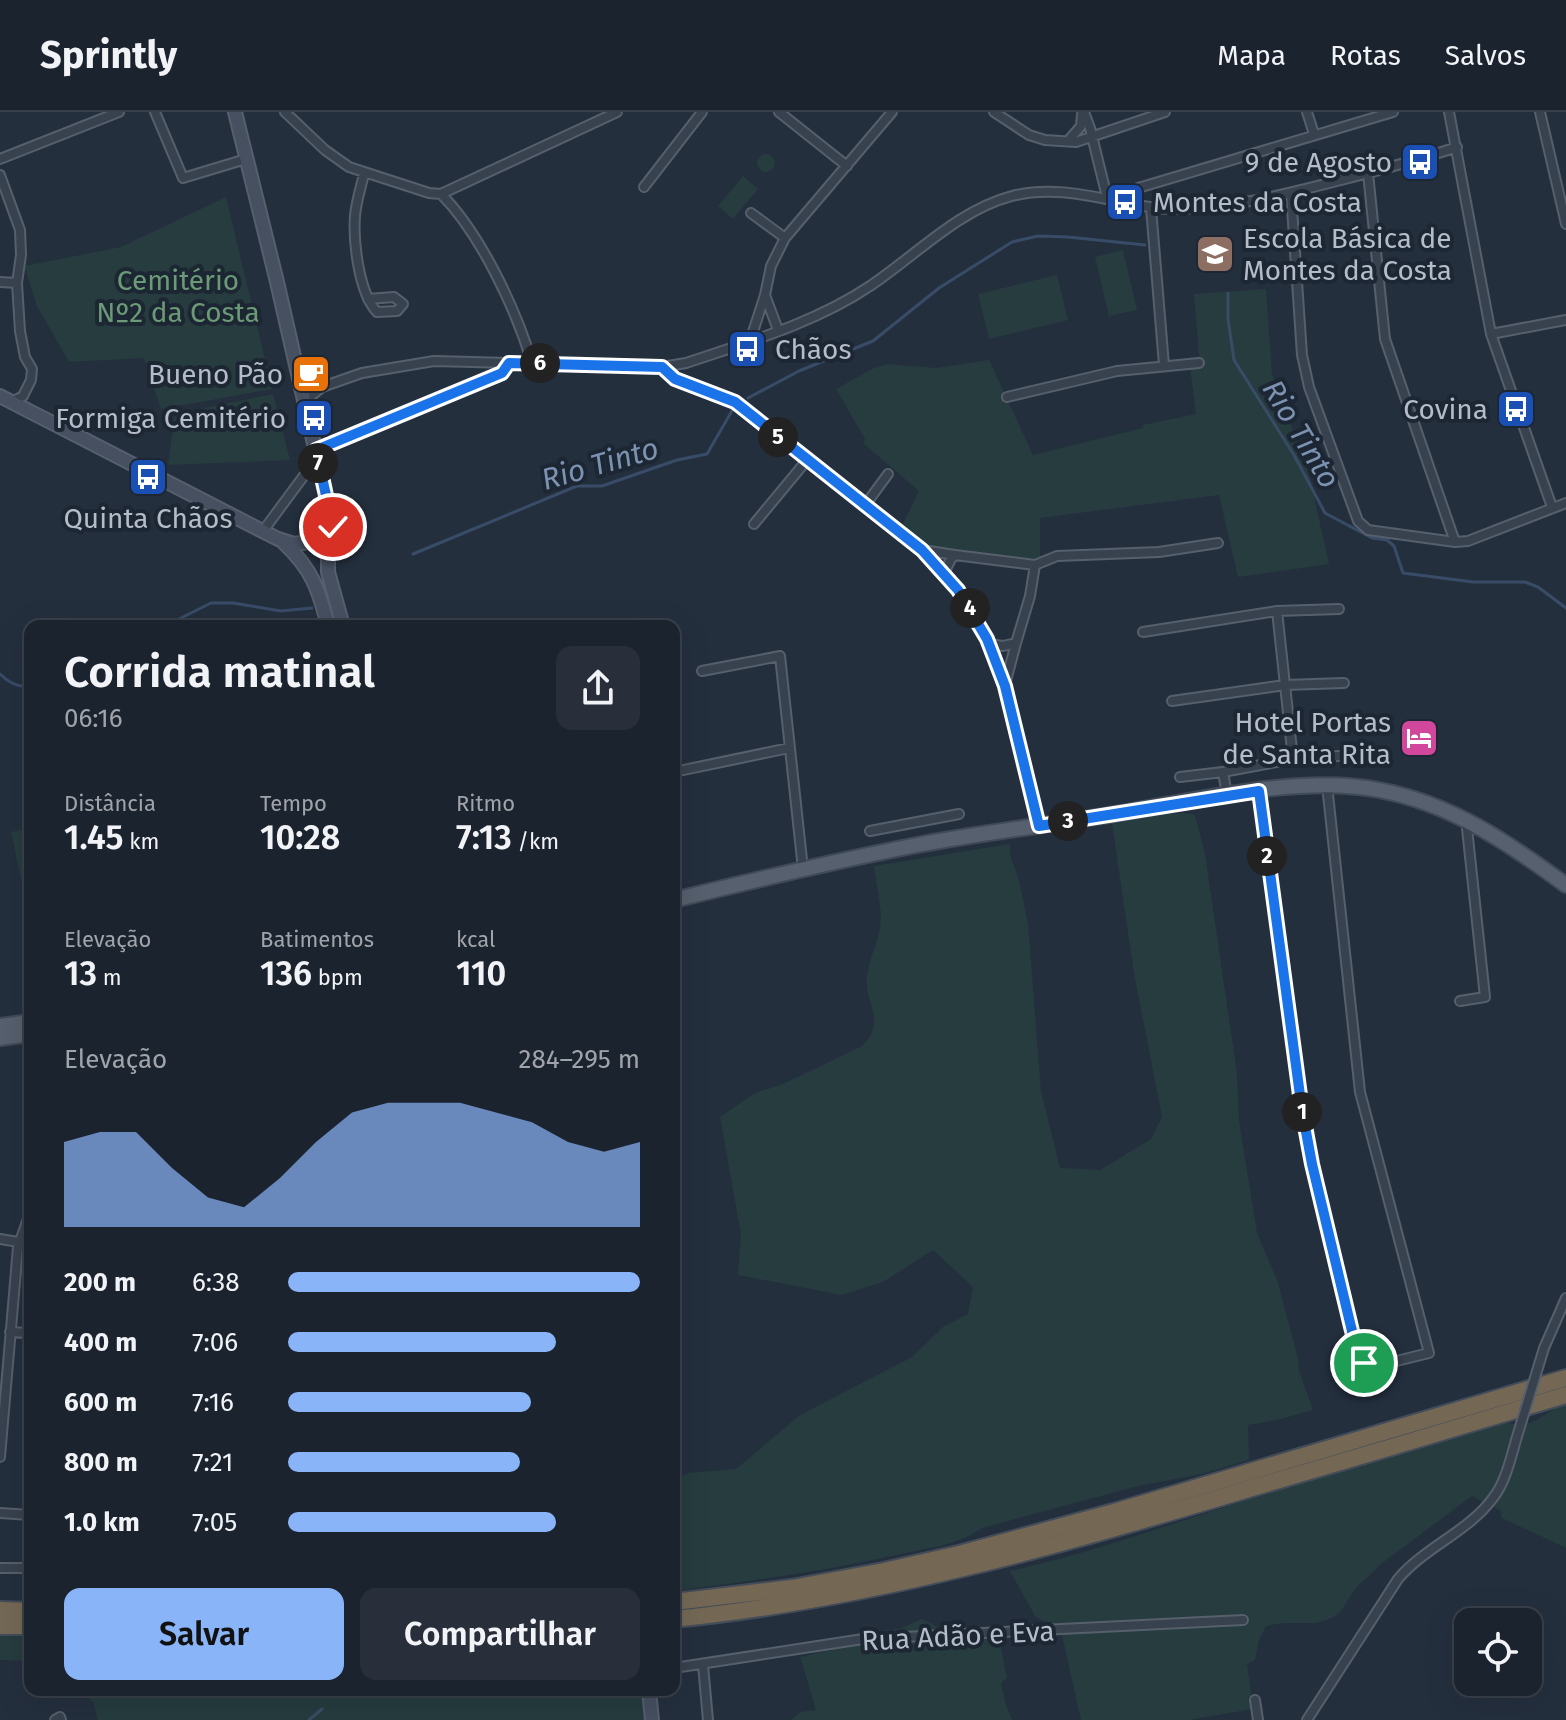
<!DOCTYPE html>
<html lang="pt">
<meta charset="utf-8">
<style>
:root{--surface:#1b232e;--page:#282f3a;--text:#f1f3f6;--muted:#a0a4aa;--line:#39404a;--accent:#8ab4f8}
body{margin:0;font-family:"Fira Sans",sans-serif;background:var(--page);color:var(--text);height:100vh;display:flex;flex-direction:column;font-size:30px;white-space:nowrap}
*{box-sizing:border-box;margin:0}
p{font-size:26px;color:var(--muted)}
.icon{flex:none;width:44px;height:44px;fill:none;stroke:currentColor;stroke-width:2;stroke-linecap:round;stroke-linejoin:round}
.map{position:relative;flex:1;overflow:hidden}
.drawer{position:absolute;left:24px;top:508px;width:656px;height:1076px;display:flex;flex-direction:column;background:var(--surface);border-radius:16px;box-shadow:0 8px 32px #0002,0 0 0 2px var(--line)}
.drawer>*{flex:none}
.buttons{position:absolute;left:1454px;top:1496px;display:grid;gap:16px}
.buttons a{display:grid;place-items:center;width:88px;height:88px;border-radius:16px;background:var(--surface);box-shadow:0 8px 32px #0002,0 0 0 2px var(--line);font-size:40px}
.pin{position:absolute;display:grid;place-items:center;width:68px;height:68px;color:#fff;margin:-34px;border:4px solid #fff;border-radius:50%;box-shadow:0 2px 8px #0007}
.km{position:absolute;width:40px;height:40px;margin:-20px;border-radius:50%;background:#222;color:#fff;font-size:22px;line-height:40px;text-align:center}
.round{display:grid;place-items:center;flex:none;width:84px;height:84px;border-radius:16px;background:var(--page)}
.headline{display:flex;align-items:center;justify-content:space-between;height:136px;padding:0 40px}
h1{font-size:44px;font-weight:600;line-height:60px}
.metrics{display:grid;grid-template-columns:repeat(3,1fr);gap:12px;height:136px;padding:8px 40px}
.metrics div{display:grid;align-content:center}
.metrics b{font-size:34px;font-weight:600}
.metrics small{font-size:22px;font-weight:400}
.metrics p{font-size:22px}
.chart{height:224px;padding:16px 40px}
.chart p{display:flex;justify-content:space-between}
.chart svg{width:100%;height:144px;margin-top:8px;fill:var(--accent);opacity:.7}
.primary-button{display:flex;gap:16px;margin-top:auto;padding:16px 40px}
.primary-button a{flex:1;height:92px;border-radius:16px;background:var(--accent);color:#111;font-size:32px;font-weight:600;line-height:92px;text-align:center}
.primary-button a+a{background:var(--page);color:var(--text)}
ul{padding:0 40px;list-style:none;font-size:26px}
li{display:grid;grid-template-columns:128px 96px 1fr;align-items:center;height:60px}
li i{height:20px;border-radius:10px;background:var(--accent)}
header{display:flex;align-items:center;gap:48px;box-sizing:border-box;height:112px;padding:0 40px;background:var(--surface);border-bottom:2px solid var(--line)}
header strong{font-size:38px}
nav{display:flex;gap:44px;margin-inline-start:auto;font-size:28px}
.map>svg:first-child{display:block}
</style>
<header>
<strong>Sprintly</strong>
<nav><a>Mapa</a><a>Rotas</a><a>Salvos</a></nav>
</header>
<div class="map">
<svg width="1566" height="1608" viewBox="0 0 1566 1608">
<rect width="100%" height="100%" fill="#242f3e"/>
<!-- green -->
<path fill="#263c3f" d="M757 51a9 9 0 1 1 18 0a9 9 0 1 1-18 0Z
M743,64L758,77L733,107L718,94Z
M226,85L272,277L161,297L144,246L69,250L37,194L24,154L121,135Z
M1123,138L1137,198L1109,204L1095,145Z
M1057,163L1068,208L989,227L978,182Z
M1266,177L1272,262L1309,362L1329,452L1238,465L1219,383L1040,406V445L1032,447L926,435L902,414L919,379L863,331L865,327L836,277L874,256L888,252L936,256L989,248L1033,343L1143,316V313L1196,302L1190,256L1200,255L1194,182Z
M273,282L290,348L168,353L175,302Z
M1184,701L1195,703L1205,742L1237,961L1239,1009L1257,1121L1277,1168L1299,1250L1298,1256L1313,1298L1281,1307L1248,1313L1249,1348L1202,1362L1138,1374L982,1416C959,1433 929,1436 901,1442C826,1459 750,1469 674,1479V1368L689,1361L736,1357L800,1303L912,1245L943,1215L968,1202L973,1175L933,1138L883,1170L842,1183L738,1163L741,1122L720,1005L755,981L783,972L862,934C888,907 864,893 867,865C869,847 877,833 880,816C883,796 876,775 874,754L1010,732V743L1019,768L1028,812L1041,979L1060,1056L1100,1058L1151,1027L1162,1005L1134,861L1112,711L1156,702Z
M30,716V809L11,720Z
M1566,1292V1436L1502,1406L1500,1398L1472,1384L1381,1452L1355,1477L1341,1499L1334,1505L1317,1511H1284L1266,1514L1259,1528L1255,1548L1247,1552L1253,1597L1188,1608H1081L1062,1523L1064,1522L1035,1504L1010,1459C1090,1441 1166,1414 1243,1389C1331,1362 1419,1339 1505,1310C1535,1319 1542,1300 1566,1292Z
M922,1507L962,1527H999L1007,1566L1001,1571L1006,1593L1012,1608H791L800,1600L816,1598L800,1545L866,1531L861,1521L899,1517Z
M0,1523L30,1524V1549L0,1548Z
M79,1578H643L645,1608H98L93,1590Z"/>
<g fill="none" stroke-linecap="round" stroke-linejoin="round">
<!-- stream -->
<path stroke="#394c67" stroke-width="3" d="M1228,181V207L1234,248L1294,343L1325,401L1372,426L1387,428L1394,434L1403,461L1473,470H1525L1538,475L1566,496
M748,286L799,259L873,229L939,176L1012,130L1038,124L1068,125L1145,133
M413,442L577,374H602L677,348L707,342L733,297
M165,514L211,491H233L281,499L312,496
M0,562C8,570 18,576 30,574
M309,1608L322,1597"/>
<defs>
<path id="street" d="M155,0L183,66L246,47
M285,0L325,38L349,55L429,81L441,82L617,0
M779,0L847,54
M994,0L1029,23L1045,28L1076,30L1165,0
M1084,0L1090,16L1107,85
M1307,0L1314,22
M1449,0L1491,222L1552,395
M1540,0L1566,112
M1069,28L1081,14L1082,2
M0,47L119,0
M1368,61L1385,227L1455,430
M364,62C361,75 356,90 355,104C353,130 359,181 377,200L397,199L403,192L394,185L368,187
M0,63L20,118L21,143L17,171L20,219L25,245L32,257L31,268L23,284L12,290
M644,75L702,0
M1291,81L1302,243L1309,275L1358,409L1368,418L1455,430L1468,429L1566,391
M441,82C480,121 516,197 532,251
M1108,85L1393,0
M1151,96L1164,253
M751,101L785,126
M0,170L17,171
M765,183L778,218
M1491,222L1566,208
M750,229L765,183L771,154L785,126L892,0
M662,255L675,267L735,290L922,438L958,478L987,527L1005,574L1039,714
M1007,285L1117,259L1199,251
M305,289L322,275L362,261L434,249L662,255L686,251C748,230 815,211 870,174C915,144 958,98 1012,84C1071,69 1124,98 1180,97C1234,96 1289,81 1341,68C1380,58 1419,48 1457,35
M316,338L502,261L509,251
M866,392L888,362
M754,412L807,348
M263,419L317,346
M922,438L955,443L951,447L944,461
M955,443L1035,453
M1035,453L1057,444L1159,440L1218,431
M1277,499L1339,497
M1143,520L1277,499L1293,647L1223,660L1227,683
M1016,531L1030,484L1035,453
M989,532L1003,534L1016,531L1005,573
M702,559L780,544L803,757
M1172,589L1285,573L1344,571
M1293,647L1338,644
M674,660L789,636
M1180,665L1223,660
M1259,679L1306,1022L1358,1244L1364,1251L1372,1255L1429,1241L1360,980L1327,673
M870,719L959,702
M1460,889L1485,885L1466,707
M0,1127L30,1132
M10,1220L30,1221
M1544,1236L1566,1186
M0,1345L18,1135L30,1101
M0,1401L30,1403
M0,1456H30
M703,1553L708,1608
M674,1556L863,1527L1243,1508
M1255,1588L1258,1608
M55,1608L60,1605L61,1608
M1307,1608L1398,1467C1425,1435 1468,1420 1493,1386C1505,1371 1511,1346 1516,1328"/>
<path id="secondary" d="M235,0L277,170L333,415V426L328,441
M0,284L278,427L294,432L316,429L324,433L328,441V460L343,514
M311,429L322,415L327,396
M284,431C312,457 319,478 328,514
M649,1578L652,1608"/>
<path id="primary" d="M674,788C755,768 835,749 917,733C986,720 1057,712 1127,700C1204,687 1302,663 1379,678C1453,692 1506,730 1566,773
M0,914L30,910
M0,926L30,922"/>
<path id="highway" d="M674,1490L792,1476L884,1459L959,1442L1114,1400L1566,1266
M0,1498L30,1499
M674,1507C871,1487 1063,1433 1252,1376C1357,1345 1461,1315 1566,1283
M0,1514H30"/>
</defs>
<!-- street casing -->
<use href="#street" stroke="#565f6c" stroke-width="12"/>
<!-- secondary casing -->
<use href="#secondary" stroke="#565f6c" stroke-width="16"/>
<!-- primary casing -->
<use href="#primary" stroke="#414a57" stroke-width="18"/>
<!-- highway casing -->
<use href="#highway" stroke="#434c59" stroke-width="20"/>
<!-- street -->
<use href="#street" stroke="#38414e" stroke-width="8"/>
<!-- secondary -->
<use href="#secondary" stroke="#465061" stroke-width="12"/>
<!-- primary -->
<use href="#primary" stroke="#56606e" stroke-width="14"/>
<!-- highway -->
<use href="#highway" stroke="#746855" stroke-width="16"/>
<defs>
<path id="street-bridge" d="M1516,1328L1544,1236"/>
</defs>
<!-- street-bridge casing -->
<use href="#street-bridge" stroke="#565f6c" stroke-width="12" stroke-linecap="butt"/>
<!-- street-bridge -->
<use href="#street-bridge" stroke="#38414e" stroke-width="8"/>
</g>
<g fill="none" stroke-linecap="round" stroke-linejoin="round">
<defs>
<path id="route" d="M333,415L316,338L502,261L509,251L662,255L675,267L735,290L922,438L958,478L987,527L1005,574L1039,714L1259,679L1302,998L1312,1052L1358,1244L1364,1251"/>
</defs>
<!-- route casing -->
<use href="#route" stroke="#fff" stroke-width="16"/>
<!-- route -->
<use href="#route" stroke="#1a73e8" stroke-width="10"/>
</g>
<!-- icons -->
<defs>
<symbol id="bus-square" viewBox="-11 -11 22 22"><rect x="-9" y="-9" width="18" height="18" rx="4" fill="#1a4fb4" stroke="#1d2633"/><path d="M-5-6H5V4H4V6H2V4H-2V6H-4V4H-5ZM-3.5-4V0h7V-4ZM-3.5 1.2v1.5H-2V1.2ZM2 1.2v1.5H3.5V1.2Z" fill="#fff"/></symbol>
<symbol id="school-square" viewBox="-11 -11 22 22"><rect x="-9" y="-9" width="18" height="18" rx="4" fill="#8d6e63" stroke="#1d2633"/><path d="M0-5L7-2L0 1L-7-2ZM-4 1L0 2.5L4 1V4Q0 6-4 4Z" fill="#fff"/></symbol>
<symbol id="cafe-square" viewBox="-11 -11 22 22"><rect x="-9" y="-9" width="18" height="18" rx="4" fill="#e8710a" stroke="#1d2633"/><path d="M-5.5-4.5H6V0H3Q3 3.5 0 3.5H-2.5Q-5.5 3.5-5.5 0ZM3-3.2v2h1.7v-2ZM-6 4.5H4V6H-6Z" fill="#fff"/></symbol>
<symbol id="hotel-square" viewBox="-11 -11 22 22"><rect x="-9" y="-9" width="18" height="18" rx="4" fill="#d1479c" stroke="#1d2633"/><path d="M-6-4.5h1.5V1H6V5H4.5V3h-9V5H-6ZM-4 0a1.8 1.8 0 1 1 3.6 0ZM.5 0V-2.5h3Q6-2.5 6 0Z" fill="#fff"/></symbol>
</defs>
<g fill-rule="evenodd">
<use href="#bus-square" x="1398" y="28" width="44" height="44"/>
<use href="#bus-square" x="1103" y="68" width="44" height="44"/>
<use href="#school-square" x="1193" y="120" width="44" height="44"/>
<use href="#bus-square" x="725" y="215" width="44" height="44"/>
<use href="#cafe-square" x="289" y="240" width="44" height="44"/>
<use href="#bus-square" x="1494" y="275" width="44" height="44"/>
<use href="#bus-square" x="292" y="284" width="44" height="44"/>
<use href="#bus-square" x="126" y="343" width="44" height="44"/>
<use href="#hotel-square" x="1397" y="604" width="44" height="44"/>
</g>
<g text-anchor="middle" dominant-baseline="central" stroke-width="8" stroke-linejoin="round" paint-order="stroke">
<!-- poi labels -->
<g font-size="28" fill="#b4bcc9" stroke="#1d2633" text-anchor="end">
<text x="1392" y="50">9 de Agosto</text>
<text x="1153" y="90" text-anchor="start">Montes da Costa</text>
<text x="1243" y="126" text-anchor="start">Escola Básica de<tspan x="1243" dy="32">Montes da Costa</tspan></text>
<text x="775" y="237" text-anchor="start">Chãos</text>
<text x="283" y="262">Bueno Pão</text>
<text x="1488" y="297">Covina</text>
<text x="286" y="306">Formiga Cemitério</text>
<text x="148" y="406" text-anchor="middle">Quinta Chãos</text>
<text x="1391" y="610">Hotel Portas<tspan x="1391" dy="32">de Santa Rita</tspan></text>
</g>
<!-- park labels -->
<g font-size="28" fill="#6b9a76" stroke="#1d2633">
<text x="178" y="168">Cemitério<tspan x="178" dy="32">Nº2 da Costa</tspan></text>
</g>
<!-- street labels -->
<g font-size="28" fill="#b4bcc9" stroke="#1d2633">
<text transform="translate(958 1524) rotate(-3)">Rua Adão e Eva</text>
</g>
<!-- water labels -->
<g font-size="30" font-style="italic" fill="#7c92b1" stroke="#1d2633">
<text transform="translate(1301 322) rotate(59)">Rio Tinto</text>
<text transform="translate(600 352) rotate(-16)">Rio Tinto</text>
</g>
</g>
</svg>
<div class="buttons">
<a><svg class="icon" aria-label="locate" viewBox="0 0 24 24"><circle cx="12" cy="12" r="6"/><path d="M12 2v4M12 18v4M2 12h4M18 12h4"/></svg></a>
</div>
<div class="pin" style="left:1364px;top:1251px;background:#1e9e55"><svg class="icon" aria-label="arrive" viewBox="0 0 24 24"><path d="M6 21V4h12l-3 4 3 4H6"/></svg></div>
<div class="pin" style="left:333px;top:415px;background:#d93025"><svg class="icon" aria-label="check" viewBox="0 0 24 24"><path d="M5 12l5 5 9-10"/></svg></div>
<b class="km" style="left:1302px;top:1000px">1</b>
<b class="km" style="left:1267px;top:744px">2</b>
<b class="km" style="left:1068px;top:709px">3</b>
<b class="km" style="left:970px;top:496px">4</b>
<b class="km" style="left:778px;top:325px">5</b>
<b class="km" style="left:540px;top:251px">6</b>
<b class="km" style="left:318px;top:351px">7</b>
<section class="drawer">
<div class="headline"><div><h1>Corrida matinal</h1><p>06:16</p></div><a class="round"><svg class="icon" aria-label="share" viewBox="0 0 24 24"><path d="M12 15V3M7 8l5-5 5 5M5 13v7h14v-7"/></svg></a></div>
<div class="metrics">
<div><p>Distância</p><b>1.45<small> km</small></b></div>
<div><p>Tempo</p><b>10:28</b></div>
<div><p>Ritmo</p><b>7:13<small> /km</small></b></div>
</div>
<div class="metrics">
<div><p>Elevação</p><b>13<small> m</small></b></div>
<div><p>Batimentos</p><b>136<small> bpm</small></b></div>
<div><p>kcal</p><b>110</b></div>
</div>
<div class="chart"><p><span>Elevação</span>284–295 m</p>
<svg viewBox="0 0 160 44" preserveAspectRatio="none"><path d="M0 44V18L10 15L20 15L30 26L40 35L50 38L60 29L70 18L80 9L90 6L100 6L110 6L120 9L130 12L140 18L150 21L160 18V44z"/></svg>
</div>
<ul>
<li><b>200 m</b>6:38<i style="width:100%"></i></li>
<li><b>400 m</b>7:06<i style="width:76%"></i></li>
<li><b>600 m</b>7:16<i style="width:69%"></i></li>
<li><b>800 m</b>7:21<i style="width:66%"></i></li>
<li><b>1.0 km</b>7:05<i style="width:76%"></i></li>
</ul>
<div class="primary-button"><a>Salvar</a><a>Compartilhar</a></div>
</section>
</div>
